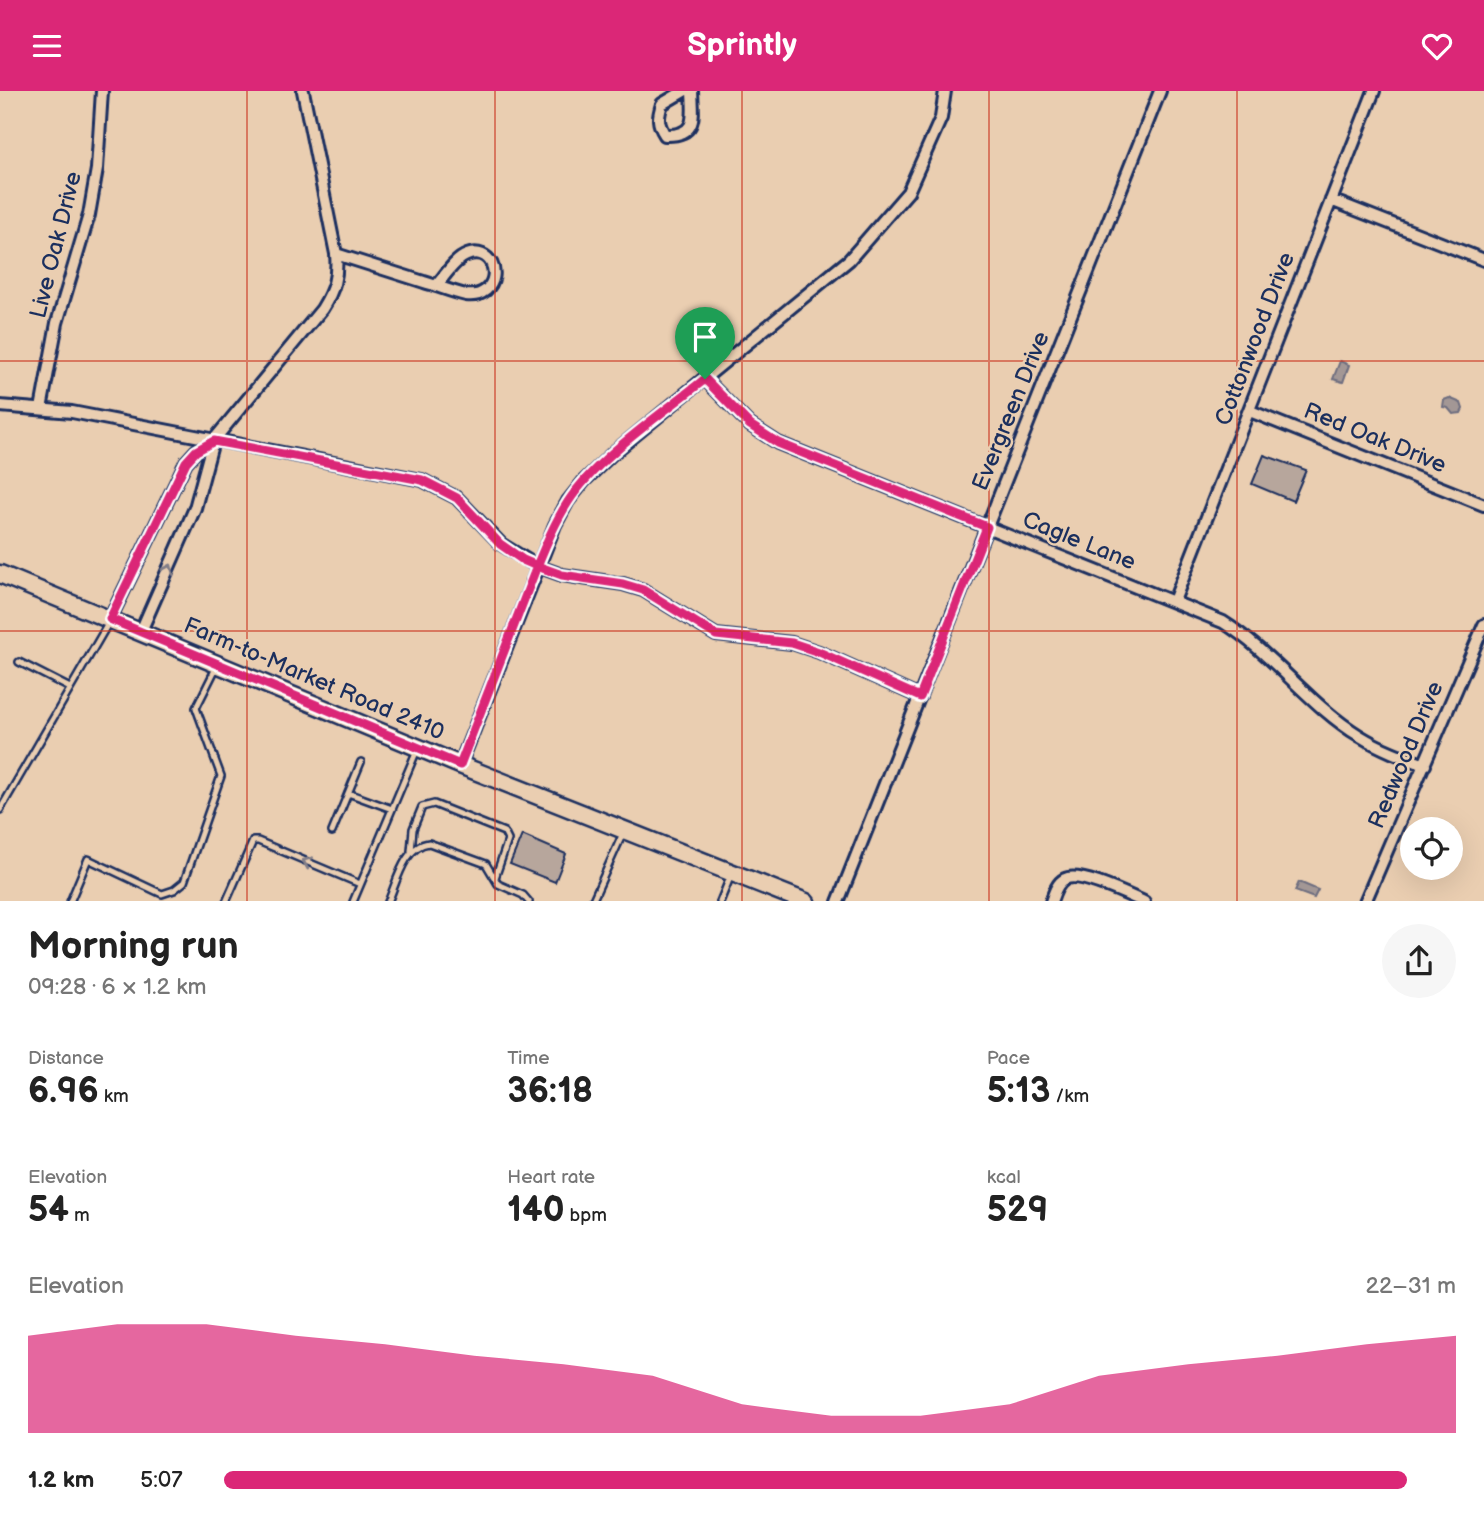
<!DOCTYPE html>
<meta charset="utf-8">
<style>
:root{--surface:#fff;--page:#f6f6f6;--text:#222;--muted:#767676;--accent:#db2777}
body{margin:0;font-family:"Balsamiq Sans",sans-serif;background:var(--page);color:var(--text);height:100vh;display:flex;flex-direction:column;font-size:26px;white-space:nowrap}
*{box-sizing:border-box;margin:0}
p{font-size:23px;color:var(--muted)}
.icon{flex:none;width:38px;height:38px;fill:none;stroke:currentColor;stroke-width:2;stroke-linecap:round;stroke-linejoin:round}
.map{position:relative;height:810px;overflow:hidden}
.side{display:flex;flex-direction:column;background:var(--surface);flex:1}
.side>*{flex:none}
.fabs{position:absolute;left:1400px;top:726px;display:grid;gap:14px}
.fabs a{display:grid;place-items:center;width:63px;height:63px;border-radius:50%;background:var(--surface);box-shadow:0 7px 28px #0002;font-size:35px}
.pin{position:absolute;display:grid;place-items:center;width:60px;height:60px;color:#fff;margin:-72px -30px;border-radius:50% 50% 50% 0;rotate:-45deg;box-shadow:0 0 7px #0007}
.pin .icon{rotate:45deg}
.round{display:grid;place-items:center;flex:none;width:74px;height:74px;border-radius:37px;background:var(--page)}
.summary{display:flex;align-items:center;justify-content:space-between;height:119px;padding:0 28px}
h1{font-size:38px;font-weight:700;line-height:52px}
.metrics{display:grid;grid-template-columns:repeat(3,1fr);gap:10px;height:119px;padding:7px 28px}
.metrics div{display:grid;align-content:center}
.metrics b{font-size:35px;font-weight:700}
.metrics small{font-size:19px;font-weight:400}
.metrics p{font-size:19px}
.chart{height:196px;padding:14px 28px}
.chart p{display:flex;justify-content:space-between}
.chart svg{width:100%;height:126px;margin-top:7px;fill:var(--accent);opacity:.7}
ul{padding:0 28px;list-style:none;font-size:23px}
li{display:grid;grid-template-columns:112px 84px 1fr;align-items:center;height:52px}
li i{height:18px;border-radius:9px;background:var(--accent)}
header{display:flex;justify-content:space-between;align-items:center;height:91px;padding:0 28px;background:var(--accent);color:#fff;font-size:32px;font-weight:700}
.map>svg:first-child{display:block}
</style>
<header><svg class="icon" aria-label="menu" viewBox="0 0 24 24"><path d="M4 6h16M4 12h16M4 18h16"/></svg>Sprintly<svg class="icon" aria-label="heart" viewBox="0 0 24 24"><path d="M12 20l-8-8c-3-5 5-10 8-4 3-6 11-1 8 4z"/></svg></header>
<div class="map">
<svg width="1484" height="811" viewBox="0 0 1484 811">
<rect width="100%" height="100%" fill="#eaceb1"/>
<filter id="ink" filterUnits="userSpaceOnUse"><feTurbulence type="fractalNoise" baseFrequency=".0143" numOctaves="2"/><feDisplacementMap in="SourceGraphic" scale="14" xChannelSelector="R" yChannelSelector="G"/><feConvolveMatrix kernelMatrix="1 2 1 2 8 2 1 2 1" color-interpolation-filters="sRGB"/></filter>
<g filter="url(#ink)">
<!-- water -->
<path fill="#a39795" stroke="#6d6d7f" stroke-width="2" d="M1340,270L1349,274L1343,291L1333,288Z
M1449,307L1461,312L1463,318L1461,322L1453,323L1448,317L1443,316L1444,309Z
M1299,791L1318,799L1314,807L1295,800Z"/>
<!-- building -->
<path fill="#b7a69c" stroke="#1b2f5e" stroke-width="2" d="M1264,364L1306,379L1293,410L1252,393Z
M522,744L566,763L555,791L510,773Z"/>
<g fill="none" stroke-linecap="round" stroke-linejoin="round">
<defs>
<path id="lane" d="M19,571L70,597
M348,702L392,718
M0,719L109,531
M332,741L361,671
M411,760L413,738L422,716L434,713L504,741L508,749L495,787
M70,811L88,768L162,803L174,799L184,791L221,685L196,617L217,575
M226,811L253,750H258L360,793
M353,811L417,659
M388,811C397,791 404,755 429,752L486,773L498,793L523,804L529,811
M592,811L624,740
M720,811L731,784"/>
<path id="street" d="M684,0L662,13C658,26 657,32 665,44C698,45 693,26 692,0
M1331,109L1484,169
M336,163C365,172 395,182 424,191C438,195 452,201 466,204C473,205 480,204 486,199C503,184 490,155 467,164C455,168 444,186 436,195
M705,288L750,334L778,352L1223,531C1274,563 1310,615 1360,645C1381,658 1403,666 1425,674
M0,315L72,321L422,389L457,407L501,453L537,475L562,484L623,493L643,499L716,544L792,552L819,561L920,606
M41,318L57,232L89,124L97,78L102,0
M1250,320L1484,414
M1174,510L1374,0
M110,528L186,371L196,360L213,350L322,218C334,199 338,185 336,163L303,0
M141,540L195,417L213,350
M460,674L555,434L568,410L584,390L612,363L849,169L908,101L941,27L945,0
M838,811L1160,0
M1051,811C1054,802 1057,792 1065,788C1079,780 1128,804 1144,811
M1365,811L1484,534"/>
<path id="secondary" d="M0,483L460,674L806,811"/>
</defs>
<!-- lane casing -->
<use href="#lane" stroke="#1b2f5e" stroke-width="10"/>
<!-- street casing -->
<use href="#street" stroke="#1b2f5e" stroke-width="16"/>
<!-- secondary casing -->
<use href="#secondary" stroke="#1b2f5e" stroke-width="21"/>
<!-- lane -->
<use href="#lane" stroke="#eaceb1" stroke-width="5"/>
<!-- street -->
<use href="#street" stroke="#eaceb1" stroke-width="10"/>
<!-- secondary -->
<use href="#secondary" stroke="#eaceb1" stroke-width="16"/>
</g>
<!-- one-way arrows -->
<defs><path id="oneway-chevron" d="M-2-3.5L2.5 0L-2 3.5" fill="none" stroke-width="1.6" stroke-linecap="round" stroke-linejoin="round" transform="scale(1.75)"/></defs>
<g stroke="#827e88">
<use href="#oneway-chevron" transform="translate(169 478) rotate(-67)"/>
<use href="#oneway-chevron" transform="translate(307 771) rotate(-157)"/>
</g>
</g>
<g fill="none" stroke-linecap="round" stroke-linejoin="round" filter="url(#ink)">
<defs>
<path id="route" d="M705,288C663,322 596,367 568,411C555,431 546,453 537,475L523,469L500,453L457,407L422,389L214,350L196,360L186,371L110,528L460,674L537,475L562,484L623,493L643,499L716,544L792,552L819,561L920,606L987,436L778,352L750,334L705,288"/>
</defs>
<!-- route casing -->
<use href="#route" stroke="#fff" stroke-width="14"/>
<!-- route -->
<use href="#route" stroke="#db2777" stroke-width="9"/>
</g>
<!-- grid -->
<path fill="none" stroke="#c8321e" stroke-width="2" stroke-opacity="0.55" d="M247,0V811M495,0V811M742,0V811M989,0V811M1237,0V811M0,270H1484M0,540H1484"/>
<g text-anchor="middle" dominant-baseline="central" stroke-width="5" stroke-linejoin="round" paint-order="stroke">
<!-- street labels -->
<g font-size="23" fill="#1b2f5e" stroke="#eaceb1">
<text transform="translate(56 154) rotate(-76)">Live Oak Drive</text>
<text transform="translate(1255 248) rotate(-69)">Cottonwood Drive</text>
<text transform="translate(1011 320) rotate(-68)">Evergreen Drive</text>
<text transform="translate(1375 347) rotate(22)">Red Oak Drive</text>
<text transform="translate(1079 450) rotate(22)">Cagle Lane</text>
<text transform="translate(314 588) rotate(23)">Farm-to-Market Road 2410</text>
<text transform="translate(1406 664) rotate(-67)">Redwood Drive</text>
</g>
</g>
</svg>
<div class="fabs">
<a><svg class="icon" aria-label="locate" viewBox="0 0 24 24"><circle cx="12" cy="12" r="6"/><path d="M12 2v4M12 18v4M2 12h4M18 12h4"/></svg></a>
</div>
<div class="pin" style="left:705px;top:288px;background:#1e9e55"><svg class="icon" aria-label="arrive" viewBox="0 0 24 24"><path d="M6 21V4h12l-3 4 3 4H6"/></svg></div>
</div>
<section class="side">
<div class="summary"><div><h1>Morning run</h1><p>09:28 · 6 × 1.2 km</p></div><a class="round"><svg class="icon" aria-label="share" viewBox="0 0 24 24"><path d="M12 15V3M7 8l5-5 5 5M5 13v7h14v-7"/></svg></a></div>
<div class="metrics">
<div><p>Distance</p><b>6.96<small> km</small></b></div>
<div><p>Time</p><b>36:18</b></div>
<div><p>Pace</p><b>5:13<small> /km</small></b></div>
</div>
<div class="metrics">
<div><p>Elevation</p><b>54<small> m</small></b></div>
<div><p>Heart rate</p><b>140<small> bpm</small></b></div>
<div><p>kcal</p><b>529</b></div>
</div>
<div class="chart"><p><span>Elevation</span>22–31 m</p>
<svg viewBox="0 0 160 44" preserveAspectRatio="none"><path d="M0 44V10L10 6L20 6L30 10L40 13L50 17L60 20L70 24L80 34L90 38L100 38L110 34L120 24L130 20L140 17L150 13L160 10V44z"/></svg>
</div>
<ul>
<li><b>1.2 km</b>5:07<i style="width:96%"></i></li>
</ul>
</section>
